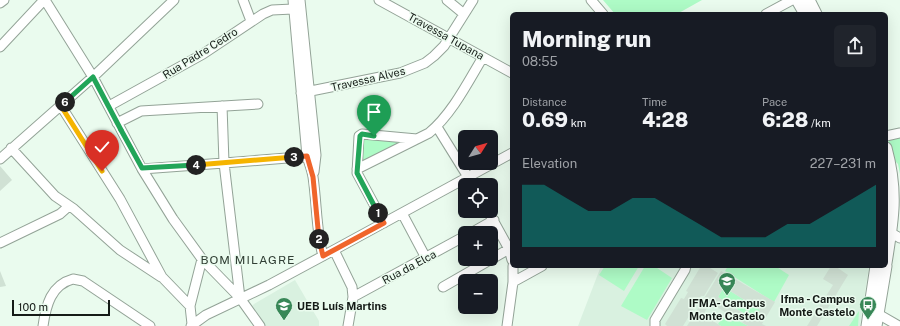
<!DOCTYPE html>
<meta charset="utf-8">
<style>
:root{--surface:#171b24;--page:#20242c;--text:#f1f3f6;--muted:#9ea1a6;--accent:#0f766e}
body{margin:0;font-family:"Public Sans",sans-serif;background:var(--page);color:var(--text);height:100vh;display:flex;flex-direction:column;font-size:15px;white-space:nowrap}
*{box-sizing:border-box;margin:0}
p{font-size:13px;color:var(--muted)}
.icon{flex:none;width:22px;height:22px;fill:none;stroke:currentColor;stroke-width:2;stroke-linecap:round;stroke-linejoin:round}
.map{position:relative;flex:1;overflow:hidden}
.panel{position:absolute;left:510px;top:12px;width:378px;height:256px;display:flex;flex-direction:column;background:var(--surface);border-radius:6px;box-shadow:0 4px 16px #0002}
.panel>*{flex:none}
.needle{width:26px;rotate:53deg}
.controls{position:absolute;left:458px;top:130px;display:grid;gap:8px}
.controls a{display:grid;place-items:center;width:40px;height:40px;border-radius:6px;background:var(--surface);box-shadow:0 4px 16px #0002;font-size:20px}
.scale{position:absolute;left:12px;bottom:10px;width:98px;box-sizing:border-box;padding-left:4px;border:2px solid #151b17;border-top:0;font-size:11px;line-height:14px;white-space:nowrap;color:#151b17;-webkit-text-stroke:3px #eafbee;paint-order:stroke}
.pin{position:absolute;display:grid;place-items:center;width:34px;height:34px;color:#fff;margin:-41px -17px;border-radius:50% 50% 50% 0;rotate:-45deg;box-shadow:0 0 4px #0007}
.pin .icon{rotate:45deg}
.km{position:absolute;width:20px;height:20px;margin:-10px;border-radius:50%;background:#222;color:#fff;font-size:11px;line-height:20px;text-align:center}
.round{display:grid;place-items:center;flex:none;width:42px;height:42px;border-radius:6px;background:var(--page)}
.head{display:flex;align-items:center;justify-content:space-between;height:68px;padding:0 12px}
h1{font-size:22px;font-weight:800;line-height:30px}
.stats{display:grid;grid-template-columns:repeat(3,1fr);gap:6px;height:68px;padding:4px 12px}
.stats div{display:grid;align-content:center}
.stats b{font-size:20px;font-weight:800}
.stats small{font-size:11px;font-weight:400}
.stats p{font-size:11px}
.chart{height:112px;padding:8px 12px}
.chart p{display:flex;justify-content:space-between}
.chart svg{width:100%;height:72px;margin-top:4px;fill:var(--accent);opacity:.7}
.map>svg:first-child{display:block}
</style>
<div class="map">
<svg width="900" height="326" viewBox="0 0 900 326">
<rect width="100%" height="100%" fill="#eafbee"/>
<!-- built -->
<path fill="#d9f1e0" d="M601,266H869L860,326H578Z
M295,280L319,321V326H263L252,309V306L254,304Z"/>
<!-- green -->
<path fill="#aefbc6" d="M603,0H702L677,14H615Z
M361,135L408,141L360,163Z
M900,138V174L898,164L892,158L888,143L889,140L891,139Z
M605,266H639L624,291L599,275Z
M645,266H654L672,278L647,320L621,306Z
M728,266H775L789,275L774,302L725,271Z
M724,287L760,310L754,320L718,297Z
M859,311L858,326H849Z
M723,317L731,322L735,319L748,326H721L718,324Z"/>
<!-- building -->
<path fill="#d0e1d4" fill-rule="evenodd" d="M0,166L12,180L0,191Z
M701,266H707L718,273L704,296H701L683,326H667L665,324L681,298L684,299L688,292L686,291Z
M831,266H835L848,275L817,326H807L833,285L823,279Z
M0,271L6,286L0,287Z
M721,271L775,302L762,324L766,326H748L710,303L703,315L721,326H687ZM724,287L760,310L754,320L718,297Z"/>
<g fill="none" stroke-linecap="round" stroke-linejoin="round">
<defs>
<path id="minor" d="M45,0L93,77L142,169L173,219L202,259L240,298L260,326
M243,0L251,21
M293,0L307,156C309,163 312,170 313,177C317,204 316,230 323,256
M300,0L316,155L314,172
M379,0L512,73
M447,0L464,14
M591,0L603,14
M0,3L4,0
M766,14L792,0
M0,47L44,0
M301,93L400,73L425,63L434,56L444,46L473,0
M61,106L120,199L162,277L190,306
M109,106L203,54L263,14L272,10L293,9
M222,106L224,163L240,298
M117,123L141,111L258,104
M437,127L473,185
M886,136L900,133
M11,148L55,196L74,209L120,250L161,277
M0,159L93,77L174,0
M142,169L224,163L312,156
M357,169L429,133C452,114 468,82 483,57
M488,211L509,249L512,260
M402,213L426,258
M384,223L357,173L359,136L362,134L417,139
M471,233L494,220
M891,233L900,238
M0,243L60,214L69,206
M334,250L352,287L353,297L348,326
M513,282L542,266
M443,287L509,249
M353,297L465,236
M878,314L899,326
M192,324L190,306L202,259
M43,326C46,305 51,285 73,279L83,281L150,326
M191,326L206,315L269,285L334,250L512,153
M507,326L513,282V266
M655,326V320L685,270L686,266"/>
<path id="major" d="M797,0L805,14
M809,0L816,14
M886,148C898,192 893,220 886,263
M867,326L876,266
M876,326L886,266"/>
</defs>
<!-- minor casing -->
<use href="#minor" stroke="#93a397" stroke-width="11"/>
<!-- major casing -->
<use href="#major" stroke="#93a397" stroke-width="13"/>
<!-- minor -->
<use href="#minor" stroke="#fff" stroke-width="9"/>
<!-- major -->
<use href="#major" stroke="#fff" stroke-width="11"/>
</g>
<g fill="none" stroke-linecap="round" stroke-linejoin="round">
<defs>
<path id="split-1" d="M374,136L362,134L360,136L357,173L378,213"/>
<path id="split-2" d="M319,239L323,256L384,223L378,213"/>
<path id="split-3" d="M294,157L307,156L313,177L319,239"/>
<path id="split-4" d="M196,165L294,157"/>
<path id="split-5" d="M121,130L142,168L196,165"/>
<path id="split-6" d="M65,102L93,77L121,130"/>
<path id="split-7" d="M65,102L61,106L102,171"/>
</defs>
<!-- split-1 casing -->
<use href="#split-1" stroke="#fff" stroke-width="8"/>
<!-- split-2 casing -->
<use href="#split-2" stroke="#fff" stroke-width="8"/>
<!-- split-3 casing -->
<use href="#split-3" stroke="#fff" stroke-width="8"/>
<!-- split-4 casing -->
<use href="#split-4" stroke="#fff" stroke-width="8"/>
<!-- split-5 casing -->
<use href="#split-5" stroke="#fff" stroke-width="8"/>
<!-- split-6 casing -->
<use href="#split-6" stroke="#fff" stroke-width="8"/>
<!-- split-7 casing -->
<use href="#split-7" stroke="#fff" stroke-width="8"/>
<!-- split-1 -->
<use href="#split-1" stroke="#22a559" stroke-width="5"/>
<!-- split-2 -->
<use href="#split-2" stroke="#f0652b" stroke-width="5"/>
<!-- split-3 -->
<use href="#split-3" stroke="#f0652b" stroke-width="5"/>
<!-- split-4 -->
<use href="#split-4" stroke="#f5b400" stroke-width="5"/>
<!-- split-5 -->
<use href="#split-5" stroke="#22a559" stroke-width="5"/>
<!-- split-6 -->
<use href="#split-6" stroke="#22a559" stroke-width="5"/>
<!-- split-7 -->
<use href="#split-7" stroke="#f5b400" stroke-width="5"/>
</g>
<!-- icons -->
<defs>
<symbol id="university-pin" viewBox="-11 -11 22 30"><path d="M0 17L-7.5 6A9.5 9.5 0 1 1 7.5 6Z" fill="#388757" stroke="#eafbee"/><path d="M0-5L7-2L0 1L-7-2ZM-4 1L0 2.5L4 1V4Q0 6-4 4Z" fill="#fff"/></symbol>
<symbol id="bus-pin" viewBox="-11 -11 22 30"><path d="M0 17L-7.5 6A9.5 9.5 0 1 1 7.5 6Z" fill="#388757" stroke="#eafbee"/><path d="M-5-6H5V4H4V6H2V4H-2V6H-4V4H-5ZM-3.5-4V0h7V-4ZM-3.5 1.2v1.5H-2V1.2ZM2 1.2v1.5H3.5V1.2Z" fill="#fff"/></symbol>
<symbol id="school-pin" viewBox="-11 -11 22 30"><path d="M0 17L-7.5 6A9.5 9.5 0 1 1 7.5 6Z" fill="#388757" stroke="#eafbee"/><path d="M0-5L7-2L0 1L-7-2ZM-4 1L0 2.5L4 1V4Q0 6-4 4Z" fill="#fff"/></symbol>
</defs>
<g fill-rule="evenodd">
<use href="#university-pin" x="717" y="271" width="20" height="27"/>
<use href="#bus-pin" x="858" y="295" width="20" height="27"/>
<use href="#school-pin" x="274" y="296" width="20" height="27"/>
</g>
<g text-anchor="middle" dominant-baseline="central" stroke-width="3" stroke-linejoin="round" paint-order="stroke">
<!-- street labels -->
<g font-size="11" fill="#151b17" stroke="#eafbee">
<text transform="translate(446 36) rotate(29)">Travessa Tupana</text>
<text transform="translate(200 53) rotate(-32)">Rua Padre Cedro</text>
<text transform="translate(368 79) rotate(-13)">Travessa Alves</text>
<text transform="translate(409 267) rotate(-28)">Rua da Elca</text>
</g>
<!-- poi labels -->
<g font-size="11" font-weight="bold" fill="#151b17" stroke="#eafbee" text-anchor="end">
<text x="855" y="299">Ifma - Campus<tspan x="855" dy="13">Monte Castelo</tspan></text>
<text x="727" y="303" text-anchor="middle">IFMA- Campus<tspan x="727" dy="13">Monte Castelo</tspan></text>
<text x="297" y="306" text-anchor="start">UEB Luís Martins</text>
</g>
<!-- neighbourhood labels -->
<g font-size="12" letter-spacing="1" fill="#313f35" stroke="#eafbee">
<text x="248" y="260">BOM MILAGRE</text>
</g>
</g>
</svg>
<div class="controls">
<a><svg class="needle" viewBox="-14 -14 28 28"><path d="M0-13l5 13h-10z" fill="#e53935"/><path d="M0 13l5-13h-10z" fill="#9ea1a6"/></svg></a>
<a><svg class="icon" aria-label="locate" viewBox="0 0 24 24"><circle cx="12" cy="12" r="6"/><path d="M12 2v4M12 18v4M2 12h4M18 12h4"/></svg></a>
<a>+</a>
<a>−</a>
</div>
<div class="scale">100 m</div>
<div class="pin" style="left:374px;top:136px;background:#1e9e55"><svg class="icon" aria-label="arrive" viewBox="0 0 24 24"><path d="M6 21V4h12l-3 4 3 4H6"/></svg></div>
<div class="pin" style="left:102px;top:171px;background:#d93025"><svg class="icon" aria-label="check" viewBox="0 0 24 24"><path d="M5 12l5 5 9-10"/></svg></div>
<b class="km" style="left:378px;top:213px">1</b>
<b class="km" style="left:319px;top:239px">2</b>
<b class="km" style="left:294px;top:157px">3</b>
<b class="km" style="left:196px;top:165px">4</b>
<b class="km" style="left:65px;top:102px">6</b>
<section class="panel">
<div class="head"><div><h1>Morning run</h1><p>08:55</p></div><a class="round"><svg class="icon" aria-label="share" viewBox="0 0 24 24"><path d="M12 15V3M7 8l5-5 5 5M5 13v7h14v-7"/></svg></a></div>
<div class="stats">
<div><p>Distance</p><b>0.69<small> km</small></b></div>
<div><p>Time</p><b>4:28</b></div>
<div><p>Pace</p><b>6:28<small> /km</small></b></div>
</div>
<div class="chart"><p><span>Elevation</span>227–231 m</p>
<svg viewBox="0 0 160 44" preserveAspectRatio="none"><path d="M0 44V6L10 6L20 14L30 22L40 22L50 14L60 14L70 22L80 30L90 38L100 38L110 38L120 30L130 30L140 22L150 14L160 6V44z"/></svg>
</div>
</section>
</div>
